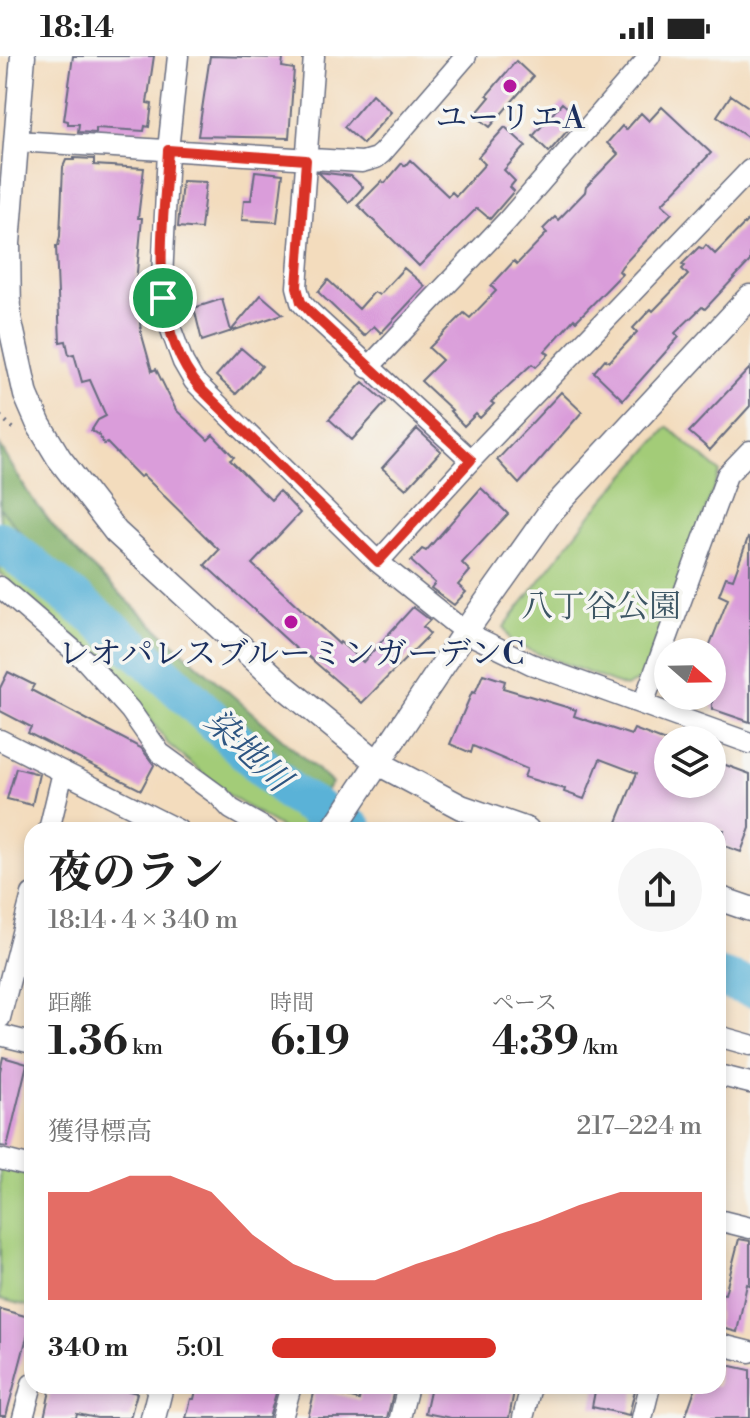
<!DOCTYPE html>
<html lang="ja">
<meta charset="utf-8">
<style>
:root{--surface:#fff;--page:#f6f6f6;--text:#222;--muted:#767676;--accent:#d93025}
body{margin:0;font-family:"Libre Bodoni","Noto Serif JP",serif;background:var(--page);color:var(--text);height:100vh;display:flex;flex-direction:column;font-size:30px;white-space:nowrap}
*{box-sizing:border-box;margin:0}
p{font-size:26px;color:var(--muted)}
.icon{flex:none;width:44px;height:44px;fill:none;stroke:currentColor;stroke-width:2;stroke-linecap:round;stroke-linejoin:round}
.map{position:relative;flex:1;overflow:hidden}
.drawer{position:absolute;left:24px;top:766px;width:702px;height:572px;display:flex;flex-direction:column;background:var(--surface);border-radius:24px;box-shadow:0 4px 12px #0003}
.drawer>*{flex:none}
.needle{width:52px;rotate:110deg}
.fabs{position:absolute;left:654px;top:582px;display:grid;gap:16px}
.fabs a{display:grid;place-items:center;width:72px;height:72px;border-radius:50%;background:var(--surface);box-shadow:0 4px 12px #0003;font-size:40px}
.pin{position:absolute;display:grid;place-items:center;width:68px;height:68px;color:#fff;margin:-34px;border:4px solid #fff;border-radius:50%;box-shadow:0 2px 8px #0007}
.round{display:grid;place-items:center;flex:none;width:84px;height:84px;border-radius:42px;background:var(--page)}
.headline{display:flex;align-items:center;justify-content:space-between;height:136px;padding:0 24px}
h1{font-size:44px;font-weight:700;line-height:60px}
.stats{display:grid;grid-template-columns:repeat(3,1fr);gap:12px;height:136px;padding:8px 24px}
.stats div{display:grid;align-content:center}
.stats b{font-size:40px;font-weight:700}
.stats small{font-size:22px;font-weight:400}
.stats p{font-size:22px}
.chart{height:224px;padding:16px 24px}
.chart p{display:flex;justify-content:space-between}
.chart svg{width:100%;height:144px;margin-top:8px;fill:var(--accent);opacity:.7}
ul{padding:0 24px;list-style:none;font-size:26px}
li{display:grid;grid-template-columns:128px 96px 1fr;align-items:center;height:60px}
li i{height:20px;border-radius:10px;background:var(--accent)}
.status{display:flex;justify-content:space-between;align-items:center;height:56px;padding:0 40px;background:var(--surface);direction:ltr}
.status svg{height:22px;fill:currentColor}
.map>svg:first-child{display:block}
</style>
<div class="status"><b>18:14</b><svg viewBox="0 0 49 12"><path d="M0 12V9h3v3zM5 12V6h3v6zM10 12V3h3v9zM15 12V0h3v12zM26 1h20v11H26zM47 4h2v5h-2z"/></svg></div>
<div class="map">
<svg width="750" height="1362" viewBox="0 0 750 1362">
<rect width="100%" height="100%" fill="#f6f6f2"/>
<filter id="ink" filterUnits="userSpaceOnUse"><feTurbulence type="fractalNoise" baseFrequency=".0125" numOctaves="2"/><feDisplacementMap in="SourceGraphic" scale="16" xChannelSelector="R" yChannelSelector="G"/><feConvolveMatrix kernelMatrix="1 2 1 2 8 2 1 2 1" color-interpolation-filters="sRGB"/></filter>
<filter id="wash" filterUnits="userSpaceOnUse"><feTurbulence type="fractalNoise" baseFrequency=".006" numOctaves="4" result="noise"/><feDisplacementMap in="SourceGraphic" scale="32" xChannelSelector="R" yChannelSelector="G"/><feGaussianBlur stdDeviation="1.8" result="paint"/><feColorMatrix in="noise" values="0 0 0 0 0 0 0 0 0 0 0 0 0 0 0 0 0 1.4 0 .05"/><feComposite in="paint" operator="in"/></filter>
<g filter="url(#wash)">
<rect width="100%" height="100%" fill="#f3dcbd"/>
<!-- green -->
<path fill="#a3cc78" stroke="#5f7e6b" stroke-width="2" d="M668,371L720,416L642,623L625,631L511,587L504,571L593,456Z
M0,390L28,437L58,476L86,506L165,580L332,727L300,774H284L230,740L168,688L141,650L97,601L0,517Z
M0,1111L32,1120V1251L0,1243Z"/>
<!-- forest -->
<path fill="#82b068" stroke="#4e7063" stroke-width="2" d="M0,390L28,437L58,476L86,506L165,580L332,727L321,742L299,730L154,593L35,493L0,452Z"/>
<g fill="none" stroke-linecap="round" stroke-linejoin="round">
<!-- river -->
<path stroke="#5ab2d7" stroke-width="40" d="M0,485L141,597L292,738L354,774
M718,921L750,931"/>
</g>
<g id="blocks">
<!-- building -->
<path fill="#da9dda" d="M73,0H154L147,47L152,48L149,71L145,70L144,75L96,72V77L78,76L79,68H68V65L64,64Z
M210,0L283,2L282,11L294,13L289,82L198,80Z
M516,5L533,21L490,71L475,59L490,41L487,39Z
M372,38L391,56L363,88L344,71Z
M731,39L750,52V83L717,60Z
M562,47L579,61L549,96L533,80Z
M662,51L711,97L662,148L672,157L622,210L619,215L622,218L576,265L574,263L545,295L549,298L536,311L532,308L491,346L494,348L480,362L476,358L464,370L450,355L452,354L421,325L442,304L429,292L464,257L470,262L496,235L491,230L514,205L517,208L547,177L543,173L555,161L558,164L585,136L586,131L618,98L607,87L622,70L626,74L641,57L649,65Z
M505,71L526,90L504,114L515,125L510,131L514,135L490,163L477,152L419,210L358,149L382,125L385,127L402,107L405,110L410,104L448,140L452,136L456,140L485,108L478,101Z
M74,102L94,103V109L144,112L138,162H142L136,227L141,276L152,315L156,313L176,354L208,384L213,379L234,401L230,404L271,444L279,435L300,457L252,508L339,588L340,586L363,606L413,551L430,564L423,571L430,578L362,647L302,595L301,597L205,509L219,494L143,419L140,421L107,387L104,388L98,378L91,375L98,364L106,360L90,324L82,326L74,298L69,299L66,285L60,286L56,190H58L60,180L63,111L66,104H74Z
M255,115L283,118L277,166L242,164L244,144H251Z
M318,116L351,120L363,131L349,147Z
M182,125L206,126L201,173L178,171Z
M750,162V205L705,253L702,251L675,277L679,281L623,344L594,316L605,303L609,306L637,276L633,272L651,253L653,255L688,219L682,213L685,210L682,208L699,191L703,193L706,189L715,198Z
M404,212L425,230L381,277L374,270L364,280L318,236L328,224L359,253L374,236L379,239Z
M261,239L283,258L202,285L194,252L222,243L231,275Z
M241,292L262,310L236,338L216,320Z
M750,312V350L710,394L689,376Z
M363,326L386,346L352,384L329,363Z
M561,336L582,356L519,428L497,404Z
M417,373L441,395L406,433L382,412Z
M481,432L508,458L462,507L470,515L458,529L466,536L454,549L431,532L435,527L411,505L422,493L426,495Z
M748,482L750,483V666L712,653V596H707L728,543L719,539L726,521L733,523Z
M8,616L34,629L31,634L141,692L154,709L141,734L28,677L31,671L0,655V632Z
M483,618L505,625L503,632L576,654L574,660L631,679L634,673L668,686V728H712V704L750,718V772L741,796L719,788L724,774H640L617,766L637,717L600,703L584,743L564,736L565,733L524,721L527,713L473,690L471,697L450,688L472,636L475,637Z
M16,712L39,718L32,749L7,743Z
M3,1001L27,1008L7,1091L0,1090V1015Z
M739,1183L750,1185V1229L747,1228L737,1276L718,1271V1237L725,1238Z
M0,1253L32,1262L6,1360H0Z
M718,1307L750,1314V1362H685L696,1330H718Z
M51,1330H110L137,1337L130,1362H97L77,1358L76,1362H44Z
M197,1330H278L269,1362H186L191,1343H194Z
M362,1330H395L387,1362H308L315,1333L359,1344Z
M431,1330H515L509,1362H451L425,1357Z
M596,1330H636L629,1359L592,1351Z"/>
</g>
</g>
<g filter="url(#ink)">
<use href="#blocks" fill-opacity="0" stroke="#676c7f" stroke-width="2"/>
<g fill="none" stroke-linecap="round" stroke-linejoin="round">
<defs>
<path id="minor" d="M178,0L168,94L162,224L169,268L183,306L194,325L378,506L465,576L531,608L750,687
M314,0L297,231L301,246L310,256L471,404
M16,85L362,106L376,102L382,97L466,0
M368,312L507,165L650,0
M378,506L471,404L750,114
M0,531L86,605L130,654L160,697L219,740L231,753L268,774
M643,648L727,419L750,395
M0,684L178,774
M49,774L63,716
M0,962L32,838
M0,979L32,987
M718,980L750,989
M718,1019L750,1027
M0,1103L32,1111
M718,1164L750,1172
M718,1288L750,1296
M23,1362L32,1328
M282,1362L291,1330
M400,1362L408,1330
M523,1362L531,1330
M642,1362L650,1330"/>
<path id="tertiary" d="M23,0L8,187L9,262L26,339L39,369L59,402L116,476L286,632L378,707L461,751L527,774
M333,774L465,576L551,455L750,241
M718,842L750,853
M153,1362L161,1330"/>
</defs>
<!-- minor casing -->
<use href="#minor" stroke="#676c7f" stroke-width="23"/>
<!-- tertiary casing -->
<use href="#tertiary" stroke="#676c7f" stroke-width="27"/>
<!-- path -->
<path stroke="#676c7f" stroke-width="4" stroke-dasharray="2 6" stroke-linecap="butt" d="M0,360L15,374"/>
<!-- minor -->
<use href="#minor" stroke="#fff" stroke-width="20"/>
<!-- tertiary -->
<use href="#tertiary" stroke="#fff" stroke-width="24"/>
</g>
</g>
<g fill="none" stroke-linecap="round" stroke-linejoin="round" filter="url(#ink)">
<defs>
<path id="route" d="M168,94L306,104L297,231L301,246L310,256L471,404L378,506L200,332C145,267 164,172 168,94Z"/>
</defs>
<!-- route casing -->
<use href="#route" stroke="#fff" stroke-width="16"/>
<!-- route -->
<use href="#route" stroke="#d93025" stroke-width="10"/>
</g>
<!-- markers -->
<g fill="#b5179e" stroke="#f6f6f2" stroke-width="3">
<circle cx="510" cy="30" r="8"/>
<circle cx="291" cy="566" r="8"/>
</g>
<g text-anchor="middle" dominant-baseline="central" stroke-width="7" stroke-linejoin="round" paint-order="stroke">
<!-- poi labels -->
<g font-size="32" fill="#1b2f5e" stroke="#f6f6f2">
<text x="510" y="62">ユーリエA</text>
<text x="291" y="598">レオパレスブルーミンガーデンC</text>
</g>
<!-- park labels -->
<g font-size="32" fill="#3d5664" stroke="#f6f6f2">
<text x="601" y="551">八丁谷公園</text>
</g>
<!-- water labels -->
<g font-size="34" font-style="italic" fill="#2e5682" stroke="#f6f6f2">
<text transform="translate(247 695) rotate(43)">染地川</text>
</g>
</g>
</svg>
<div class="fabs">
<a><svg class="needle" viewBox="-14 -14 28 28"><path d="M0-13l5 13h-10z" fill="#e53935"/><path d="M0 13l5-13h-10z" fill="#767676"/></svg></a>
<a><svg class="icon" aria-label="layers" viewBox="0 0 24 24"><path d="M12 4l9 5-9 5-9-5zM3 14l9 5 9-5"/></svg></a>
</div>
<div class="pin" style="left:163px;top:242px;background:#1e9e55"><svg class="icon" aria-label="arrive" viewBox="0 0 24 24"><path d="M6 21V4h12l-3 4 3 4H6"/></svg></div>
<section class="drawer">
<div class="headline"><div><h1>夜のラン</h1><p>18:14 · 4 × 340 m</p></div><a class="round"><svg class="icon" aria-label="share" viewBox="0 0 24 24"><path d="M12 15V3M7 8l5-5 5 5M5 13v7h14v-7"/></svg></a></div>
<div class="stats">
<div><p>距離</p><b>1.36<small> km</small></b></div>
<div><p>時間</p><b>6:19</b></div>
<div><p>ペース</p><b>4:39<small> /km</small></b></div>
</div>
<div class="chart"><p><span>獲得標高</span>217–224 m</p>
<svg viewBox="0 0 160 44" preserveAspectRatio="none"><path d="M0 44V11L10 11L20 6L30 6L40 11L50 24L60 33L70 38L80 38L90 33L100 29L110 24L120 20L130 15L140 11L150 11L160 11V44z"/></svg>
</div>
<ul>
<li><b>340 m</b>5:01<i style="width:52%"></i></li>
</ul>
</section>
</div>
